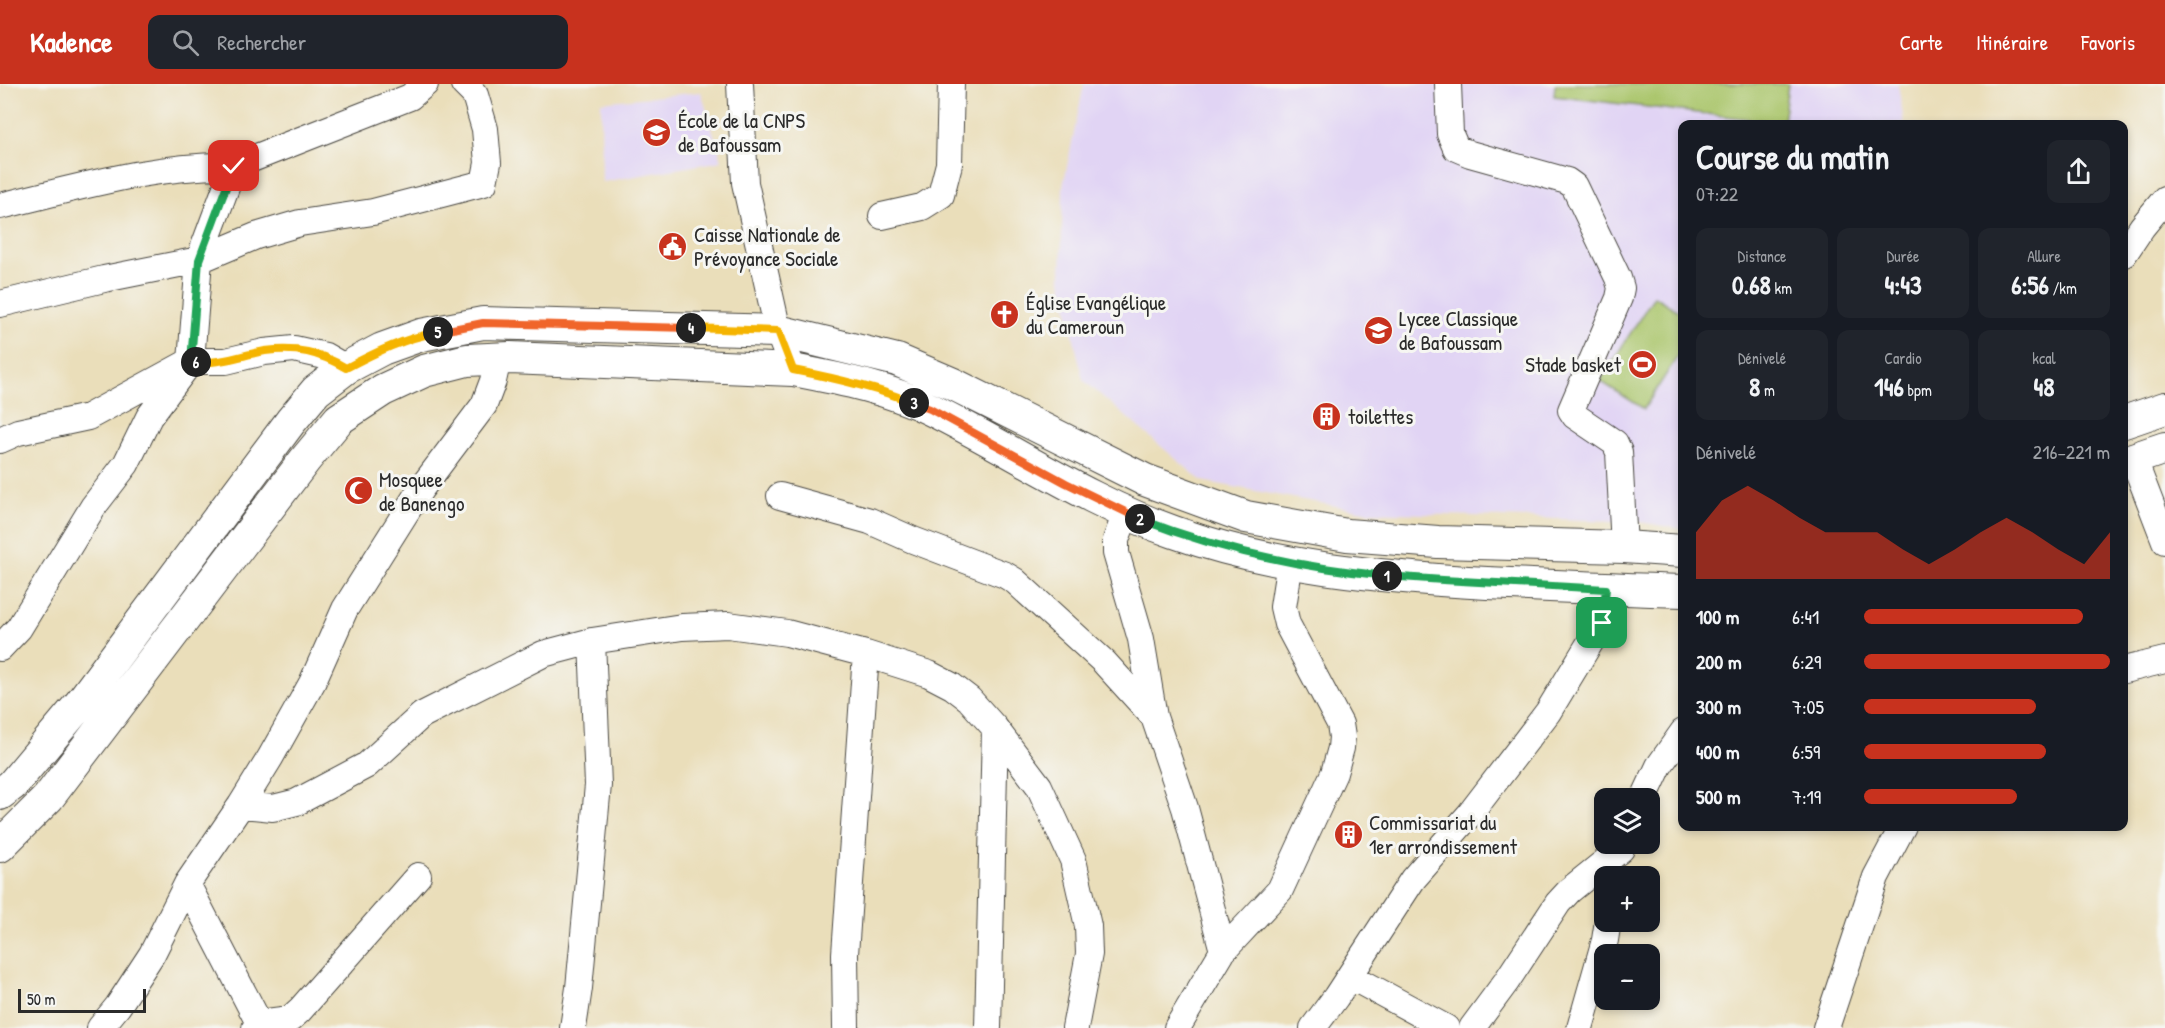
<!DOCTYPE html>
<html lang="fr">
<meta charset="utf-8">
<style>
:root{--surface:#171b24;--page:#20242c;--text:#f1f3f6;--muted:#9ea1a6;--accent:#c8321e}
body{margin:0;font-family:"Patrick Hand",sans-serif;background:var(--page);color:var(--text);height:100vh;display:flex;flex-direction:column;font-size:22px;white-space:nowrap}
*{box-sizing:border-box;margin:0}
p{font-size:20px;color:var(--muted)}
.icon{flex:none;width:33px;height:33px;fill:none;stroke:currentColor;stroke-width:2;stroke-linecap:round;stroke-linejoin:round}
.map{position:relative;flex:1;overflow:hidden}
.sheet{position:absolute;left:1678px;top:36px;width:450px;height:711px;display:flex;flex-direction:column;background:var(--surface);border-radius:12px;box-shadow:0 3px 9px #0003}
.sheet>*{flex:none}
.fabs{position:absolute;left:1594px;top:704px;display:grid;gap:12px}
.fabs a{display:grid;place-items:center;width:66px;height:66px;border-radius:12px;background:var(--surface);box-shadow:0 3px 9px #0003;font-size:30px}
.scale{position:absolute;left:18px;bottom:15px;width:128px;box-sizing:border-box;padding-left:6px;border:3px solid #2b2b2b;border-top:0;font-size:16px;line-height:21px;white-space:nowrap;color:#2b2b2b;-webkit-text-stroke:4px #f6f6f2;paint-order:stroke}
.pin{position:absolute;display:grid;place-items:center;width:51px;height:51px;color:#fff;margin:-26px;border-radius:12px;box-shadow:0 3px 9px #0006}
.km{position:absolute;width:30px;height:30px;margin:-15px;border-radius:50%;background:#222;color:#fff;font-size:16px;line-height:30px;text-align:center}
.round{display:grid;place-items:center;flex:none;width:63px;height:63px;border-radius:12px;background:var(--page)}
.summary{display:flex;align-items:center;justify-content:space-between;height:102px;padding:0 18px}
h1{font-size:33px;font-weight:800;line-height:45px}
.figures{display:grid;grid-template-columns:repeat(3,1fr);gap:9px;height:102px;padding:6px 18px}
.figures div{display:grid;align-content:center;border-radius:12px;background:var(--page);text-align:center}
.figures b{font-size:26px;font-weight:800}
.figures small{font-size:16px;font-weight:400}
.figures p{font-size:16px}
.chart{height:168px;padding:12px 18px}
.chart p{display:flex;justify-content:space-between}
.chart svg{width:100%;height:108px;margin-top:6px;fill:var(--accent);opacity:.7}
ul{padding:0 18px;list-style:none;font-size:20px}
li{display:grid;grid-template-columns:96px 72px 1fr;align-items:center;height:45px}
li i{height:15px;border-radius:8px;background:var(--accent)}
header{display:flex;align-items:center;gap:36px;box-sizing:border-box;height:84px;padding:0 30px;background:var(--accent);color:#fff}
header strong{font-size:28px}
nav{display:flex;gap:33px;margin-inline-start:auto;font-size:21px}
.search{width:420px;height:54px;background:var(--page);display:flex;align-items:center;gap:15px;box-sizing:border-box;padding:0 21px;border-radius:12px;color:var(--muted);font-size:22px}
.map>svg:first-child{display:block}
</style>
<header>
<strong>Kadence</strong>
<div class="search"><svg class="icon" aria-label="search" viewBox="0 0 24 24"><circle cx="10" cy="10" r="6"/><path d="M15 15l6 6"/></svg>Rechercher</div>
<nav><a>Carte</a><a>Itinéraire</a><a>Favoris</a></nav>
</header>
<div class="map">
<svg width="2165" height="944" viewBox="0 0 2165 944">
<rect width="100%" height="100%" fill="#f6f6f2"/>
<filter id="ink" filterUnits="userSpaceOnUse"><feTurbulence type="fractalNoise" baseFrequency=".0167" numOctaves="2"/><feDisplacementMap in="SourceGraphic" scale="12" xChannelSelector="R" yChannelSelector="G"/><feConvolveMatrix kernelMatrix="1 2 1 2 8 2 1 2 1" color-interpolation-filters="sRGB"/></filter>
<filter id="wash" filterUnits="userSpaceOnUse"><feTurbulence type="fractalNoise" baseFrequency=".008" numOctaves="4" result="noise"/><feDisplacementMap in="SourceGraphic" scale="24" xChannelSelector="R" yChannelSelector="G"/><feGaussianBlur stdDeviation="1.35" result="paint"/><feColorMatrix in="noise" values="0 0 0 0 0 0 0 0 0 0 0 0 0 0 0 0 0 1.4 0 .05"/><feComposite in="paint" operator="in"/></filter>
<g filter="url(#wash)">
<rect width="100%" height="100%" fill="#eadeba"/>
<!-- built -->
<path fill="#e1d4f4" d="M1084,0H1898L1904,40H1683V445L1640,438L1369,428L1202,397L1083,296L1061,196L1063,102Z
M701,8L722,77L602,98L601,18Z"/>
<!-- green -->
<path fill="#abc66d" stroke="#6b784c" stroke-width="1.5" d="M1555,0H1788L1783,39L1554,12Z
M1654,212L1683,230V264L1644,325L1600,297Z"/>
</g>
<g filter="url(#ink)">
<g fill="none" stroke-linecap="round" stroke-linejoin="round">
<defs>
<path id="minor" d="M740,0L745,99L778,247L793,286
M1448,0L1450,50L1456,64L1470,70L1567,97L1574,102L1618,194L1621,204L1619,214L1571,326L1575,332L1615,359L1619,368L1624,463
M0,122C76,104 156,80 234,82L410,13L425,0
M882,132L922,123L941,111L949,80L951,0
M2124,170L2142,143L2165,115
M0,220L104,195L199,176L256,152L300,139L373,128L484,99L488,79L485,45L475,11L464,0
M0,356L18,348L88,333L191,277H226L264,268L294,265L325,272L346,284
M2133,374L2165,457
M780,412L870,437L913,456L1005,491L1015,497L1104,578L1154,633
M1126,429L1116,456V469L1141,555L1154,633L1185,724L1223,867
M0,564L19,544L93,423L126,380L149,333L191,277L199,176L234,82
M2124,586L2165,576
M1644,714L1659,682L1683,648
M241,721L273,724L297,718L367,681L422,631L543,570L592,557L682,543L728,541L787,549L866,570L929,590L952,602L969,615L995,644L1039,702L1073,776L1088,842L1089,870L1075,944
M187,800L259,939L255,944
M1350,892L1446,944
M259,939L290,935L300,926L418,792
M100,944L118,922L152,870L187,800L241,721L270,674L312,599L345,525L420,406L484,321L493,297L498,275
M573,944L579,904L598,701L592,557
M846,944L845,870L866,570
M988,944L995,644
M1177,944L1223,867L1280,806L1334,689L1341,664L1342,653L1340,640L1287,540L1283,523L1290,478
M1313,944L1336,913L1413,795L1470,730L1548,628L1602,539L1606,505
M1472,944L1506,898L1558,819L1570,806L1621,765
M1580,944L1605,856L1608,837
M1826,944L1876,793L1903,742"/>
<path id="major" d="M2124,338L2165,324
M2124,378L2165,364
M0,710L12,701L79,621L291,337L316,307L346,284L382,265L421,251L483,239L778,247L897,276L953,300L1145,396L1246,433L1347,451L1438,458L1624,463L1683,467
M0,762L48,714L305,376L339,335L383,306L424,287L467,276L510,274L793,286C840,295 888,304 932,326C1013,366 1088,418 1174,448C1274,484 1381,493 1487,499C1552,502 1617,505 1683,507"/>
</defs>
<!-- minor casing -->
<use href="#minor" stroke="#484640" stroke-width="28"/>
<!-- major casing -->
<use href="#major" stroke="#484640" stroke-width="34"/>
<!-- minor -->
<use href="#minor" stroke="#fff" stroke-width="26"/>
<!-- major -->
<use href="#major" stroke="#fff" stroke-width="32"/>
</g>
</g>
<g fill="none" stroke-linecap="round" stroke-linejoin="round" filter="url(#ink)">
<defs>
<path id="split-1" d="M1387,492L1443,496L1606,505L1602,539"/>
<path id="split-2" d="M1140,435C1219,466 1303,484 1387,492"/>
<path id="split-3" d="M914,319L930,325L1066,399L1140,435"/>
<path id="split-4" d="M691,244L778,247L793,286C835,294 875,303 914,319"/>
<path id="split-5" d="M438,248L483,239L691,244"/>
<path id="split-6" d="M196,278C221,280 242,271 265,267C297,263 319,268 346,284C376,268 405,254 438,248"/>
<path id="split-7" d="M196,278L191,277L199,176L234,82"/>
</defs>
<!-- split-1 casing -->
<use href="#split-1" stroke="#fff" stroke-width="12"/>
<!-- split-2 casing -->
<use href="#split-2" stroke="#fff" stroke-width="12"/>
<!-- split-3 casing -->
<use href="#split-3" stroke="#fff" stroke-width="12"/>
<!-- split-4 casing -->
<use href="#split-4" stroke="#fff" stroke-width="12"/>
<!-- split-5 casing -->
<use href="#split-5" stroke="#fff" stroke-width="12"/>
<!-- split-6 casing -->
<use href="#split-6" stroke="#fff" stroke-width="12"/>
<!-- split-7 casing -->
<use href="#split-7" stroke="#fff" stroke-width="12"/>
<!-- split-1 -->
<use href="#split-1" stroke="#22a559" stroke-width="8"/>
<!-- split-2 -->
<use href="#split-2" stroke="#22a559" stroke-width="8"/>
<!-- split-3 -->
<use href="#split-3" stroke="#f0652b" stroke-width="8"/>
<!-- split-4 -->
<use href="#split-4" stroke="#f5b400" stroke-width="8"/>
<!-- split-5 -->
<use href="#split-5" stroke="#f0652b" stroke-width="8"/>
<!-- split-6 -->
<use href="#split-6" stroke="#f5b400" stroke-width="8"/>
<!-- split-7 -->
<use href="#split-7" stroke="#22a559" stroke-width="8"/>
</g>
<!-- icons -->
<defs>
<symbol id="school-disc" viewBox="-11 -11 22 22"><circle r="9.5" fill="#c8321e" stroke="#f6f6f2"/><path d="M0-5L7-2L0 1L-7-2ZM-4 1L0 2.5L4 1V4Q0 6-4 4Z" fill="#fff"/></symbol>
<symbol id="civic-disc" viewBox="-11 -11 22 22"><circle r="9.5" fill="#c8321e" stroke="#f6f6f2"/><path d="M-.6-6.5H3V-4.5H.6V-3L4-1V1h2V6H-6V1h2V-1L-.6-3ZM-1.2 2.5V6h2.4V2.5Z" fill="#fff"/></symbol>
<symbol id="church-disc" viewBox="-11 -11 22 22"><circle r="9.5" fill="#c8321e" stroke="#f6f6f2"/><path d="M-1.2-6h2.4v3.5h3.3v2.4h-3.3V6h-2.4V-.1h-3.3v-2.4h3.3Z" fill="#fff"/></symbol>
<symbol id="stadium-disc" viewBox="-11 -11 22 22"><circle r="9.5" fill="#c8321e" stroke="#f6f6f2"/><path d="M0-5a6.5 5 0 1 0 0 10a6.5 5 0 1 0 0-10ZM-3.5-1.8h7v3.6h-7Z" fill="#fff"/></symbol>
<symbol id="building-disc" viewBox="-11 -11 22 22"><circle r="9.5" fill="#c8321e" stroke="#f6f6f2"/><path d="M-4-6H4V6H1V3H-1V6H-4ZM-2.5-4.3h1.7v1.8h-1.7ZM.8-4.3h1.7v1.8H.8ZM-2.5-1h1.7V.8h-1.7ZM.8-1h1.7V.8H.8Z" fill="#fff"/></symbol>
<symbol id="mosque-disc" viewBox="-11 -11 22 22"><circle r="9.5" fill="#c8321e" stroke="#f6f6f2"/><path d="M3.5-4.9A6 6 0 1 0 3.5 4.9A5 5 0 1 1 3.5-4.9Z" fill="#fff"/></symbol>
</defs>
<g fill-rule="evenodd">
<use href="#school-disc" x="640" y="32" width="33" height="33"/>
<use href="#civic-disc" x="656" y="146" width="33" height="33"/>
<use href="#church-disc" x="988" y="214" width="33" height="33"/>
<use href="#school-disc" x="1362" y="230" width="33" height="33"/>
<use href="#stadium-disc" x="1626" y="264" width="33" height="33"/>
<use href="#building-disc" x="1310" y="316" width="33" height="33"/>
<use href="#mosque-disc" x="342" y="390" width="33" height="33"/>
<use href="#building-disc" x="1332" y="734" width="33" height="33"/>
</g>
<g text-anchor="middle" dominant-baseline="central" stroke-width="6" stroke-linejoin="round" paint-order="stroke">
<!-- poi labels -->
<g font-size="21" fill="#2b2b2b" stroke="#f6f6f2" text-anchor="start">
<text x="678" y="36">École de la CNPS<tspan x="678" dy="24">de Bafoussam</tspan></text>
<text x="694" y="150">Caisse Nationale de<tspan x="694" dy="24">Prévoyance Sociale</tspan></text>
<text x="1026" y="218">Église Evangélique<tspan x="1026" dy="24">du Cameroun</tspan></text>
<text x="1399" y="234">Lycee Classique<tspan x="1399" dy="24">de Bafoussam</tspan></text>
<text x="1621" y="280" text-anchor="end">Stade basket</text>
<text x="1348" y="332">toilettes</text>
<text x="379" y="395">Mosquee<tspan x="379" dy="24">de Banengo</tspan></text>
<text x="1369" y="738">Commissariat du<tspan x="1369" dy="24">1er arrondissement</tspan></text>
</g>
</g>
</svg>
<div class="fabs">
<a><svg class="icon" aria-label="layers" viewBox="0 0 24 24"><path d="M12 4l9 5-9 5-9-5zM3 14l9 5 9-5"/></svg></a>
<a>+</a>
<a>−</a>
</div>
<div class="scale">50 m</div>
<div class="pin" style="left:1602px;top:539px;background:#1e9e55"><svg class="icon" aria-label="arrive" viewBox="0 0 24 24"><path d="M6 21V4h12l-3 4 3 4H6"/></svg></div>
<div class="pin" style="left:234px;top:82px;background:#d93025"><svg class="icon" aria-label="check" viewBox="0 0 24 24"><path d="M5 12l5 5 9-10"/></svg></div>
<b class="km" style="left:1387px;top:492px">1</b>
<b class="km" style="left:1140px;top:435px">2</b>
<b class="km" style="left:914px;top:319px">3</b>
<b class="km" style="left:691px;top:244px">4</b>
<b class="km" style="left:438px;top:248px">5</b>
<b class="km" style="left:196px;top:278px">6</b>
<section class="sheet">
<div class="summary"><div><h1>Course du matin</h1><p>07:22</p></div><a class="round"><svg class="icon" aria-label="share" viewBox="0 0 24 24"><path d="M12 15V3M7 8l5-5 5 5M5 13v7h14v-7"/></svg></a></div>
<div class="figures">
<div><p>Distance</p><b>0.68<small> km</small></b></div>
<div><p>Durée</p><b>4:43</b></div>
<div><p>Allure</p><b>6:56<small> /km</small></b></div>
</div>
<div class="figures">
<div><p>Dénivelé</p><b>8<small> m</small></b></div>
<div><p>Cardio</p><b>146<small> bpm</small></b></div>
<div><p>kcal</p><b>48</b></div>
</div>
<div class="chart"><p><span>Dénivelé</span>216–221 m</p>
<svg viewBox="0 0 160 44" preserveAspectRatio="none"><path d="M0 44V25L10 12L20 6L30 12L40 19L50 25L60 25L70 25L80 32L90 38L100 32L110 25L120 19L130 25L140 32L150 38L160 25V44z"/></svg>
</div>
<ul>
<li><b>100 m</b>6:41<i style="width:89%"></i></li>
<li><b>200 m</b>6:29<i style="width:100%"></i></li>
<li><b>300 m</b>7:05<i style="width:70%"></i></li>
<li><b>400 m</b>6:59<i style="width:74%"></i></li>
<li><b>500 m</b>7:19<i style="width:62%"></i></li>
</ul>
</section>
</div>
